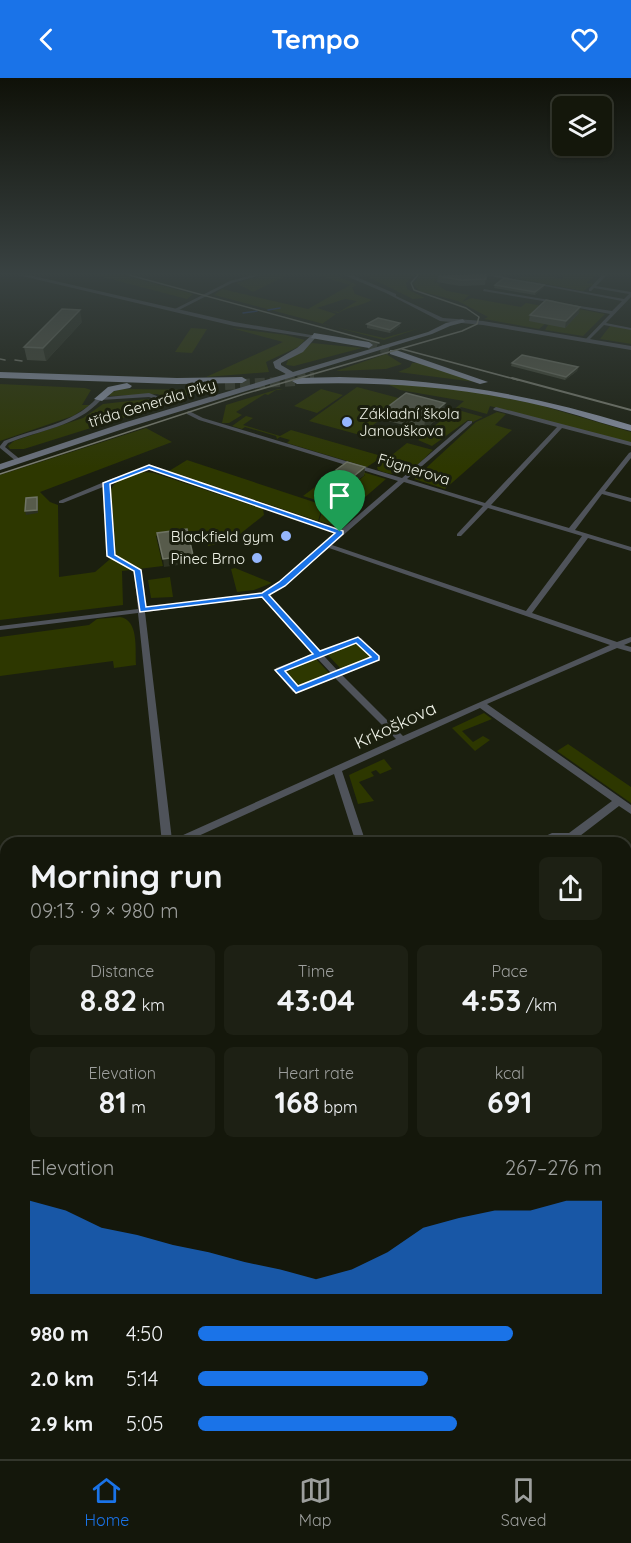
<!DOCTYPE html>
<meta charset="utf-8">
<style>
:root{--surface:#14170b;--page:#1d2014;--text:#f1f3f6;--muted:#9d9f9d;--line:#33362c;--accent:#1a73e8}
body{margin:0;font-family:Quicksand,sans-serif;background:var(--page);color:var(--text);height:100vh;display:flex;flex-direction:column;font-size:22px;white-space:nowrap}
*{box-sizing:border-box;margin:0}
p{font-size:20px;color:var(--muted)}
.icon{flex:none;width:33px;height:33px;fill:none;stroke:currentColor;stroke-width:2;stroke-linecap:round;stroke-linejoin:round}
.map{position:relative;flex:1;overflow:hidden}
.details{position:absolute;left:0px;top:759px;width:632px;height:622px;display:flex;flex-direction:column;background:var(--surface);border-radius:18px 18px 0 0;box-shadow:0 2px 4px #0004,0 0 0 2px var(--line)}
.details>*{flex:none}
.tools{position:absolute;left:552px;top:18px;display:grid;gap:12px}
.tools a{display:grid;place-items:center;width:60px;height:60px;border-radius:9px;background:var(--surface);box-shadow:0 2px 4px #0004,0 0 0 2px var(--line);font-size:30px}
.pin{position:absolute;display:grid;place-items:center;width:51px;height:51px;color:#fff;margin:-62px -26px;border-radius:50% 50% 50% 0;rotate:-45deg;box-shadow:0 0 6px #0007}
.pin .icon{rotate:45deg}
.round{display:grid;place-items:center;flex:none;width:63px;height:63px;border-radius:9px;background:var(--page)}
.headline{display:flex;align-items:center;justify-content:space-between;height:102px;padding:0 30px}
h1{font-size:33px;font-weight:700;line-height:45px}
.figures{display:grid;grid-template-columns:repeat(3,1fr);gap:9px;height:102px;padding:6px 30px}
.figures div{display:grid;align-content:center;border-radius:9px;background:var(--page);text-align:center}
.figures b{font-size:30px;font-weight:700}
.figures small{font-size:16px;font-weight:400}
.figures p{font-size:16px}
.chart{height:168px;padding:12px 30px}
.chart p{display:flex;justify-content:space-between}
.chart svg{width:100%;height:108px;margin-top:6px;fill:var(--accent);opacity:.7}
ul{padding:0 30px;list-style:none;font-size:20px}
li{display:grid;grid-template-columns:96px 72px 1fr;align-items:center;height:45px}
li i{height:15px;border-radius:8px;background:var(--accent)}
header{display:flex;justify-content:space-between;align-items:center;height:78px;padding:0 30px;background:var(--accent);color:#fff;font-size:27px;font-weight:700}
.dock{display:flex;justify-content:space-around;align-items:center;height:84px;border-top:2px solid var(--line);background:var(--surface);font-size:16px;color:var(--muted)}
.dock a{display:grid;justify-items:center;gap:3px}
.dock .on{color:var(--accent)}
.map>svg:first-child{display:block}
</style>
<header><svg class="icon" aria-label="back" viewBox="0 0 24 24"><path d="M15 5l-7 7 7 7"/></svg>Tempo<svg class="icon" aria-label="heart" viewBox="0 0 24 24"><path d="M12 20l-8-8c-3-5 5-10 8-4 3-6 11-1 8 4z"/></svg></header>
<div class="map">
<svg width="631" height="1381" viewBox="0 0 631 1381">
<rect width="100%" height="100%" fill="#1b1f0f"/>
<!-- green -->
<path fill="#2d3700" d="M95,197H123L193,216L187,221Z
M266,197H287L253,214L236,205Z
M317,197H335L357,207L352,209L355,216L372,222C361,228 350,228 338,235L332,233L339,234L357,223L345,221L317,230L336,236L322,246L384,260L420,250L384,262L214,217L222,211L308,231L350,207Z
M364,197H413L406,205L407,211L425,220L413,221Z
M421,197H443L434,204L440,205L439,208L447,213L469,217L462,224L471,220L521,229L526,225L565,232L568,229L605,236L583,258L545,252L548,247L545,246L539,251L484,241L488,239L458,223L419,213L413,206Z
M544,197L562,201L565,197H595L587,205L594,206L583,213L514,200Z
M610,248L631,251V266L600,261Z
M191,250L207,251L192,275L175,274Z
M231,250L286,257L305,262L298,269L266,284L269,294L206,299L283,264Z
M312,265L362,270L294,288L286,287L288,282Z
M386,276L402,286L386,291L336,293Z
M412,285H426L475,304L398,294L410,289Z
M383,304L470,313L536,326L631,354V365L490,328L487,336L461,329L458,332L483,339L473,344L468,342L432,368L418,362L464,323L400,312Z
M0,306L85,310L91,312L82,327H90L73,338L0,363Z
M357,309L406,322L360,357L309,343Z
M122,311L207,312L172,321L157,316L110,318L109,315Z
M278,311L283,312H276L268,317L265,316L236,334L242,337L229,345H222L226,327Z
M321,311L343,317L317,335L294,328Z
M147,321L167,326L24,371H10L8,368L14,363L83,340L103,326Z
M497,334L506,336L495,347L512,352L445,411L414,401L476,344Z
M246,338L253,340L243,347L280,358L291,352L378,377L381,375L385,377L367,389L287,365L290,362L280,359L277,361L276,358L245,349L242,351L232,348Z
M146,350L172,364L40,414L50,424L58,427L59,499L95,494L116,476L111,412C116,398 140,392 154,395L263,431L264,437L235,460L220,462L221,465L208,468L203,452L156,458L163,488L122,493L123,527L0,542V397Z
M407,365L433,372C413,391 406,403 378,392L377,389Z
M187,382L323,427L318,443L169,393Z
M343,388L386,401L349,433L321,424L325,421L334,424L365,397L347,391L339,403L316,422L303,418Z
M324,427L352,436C340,447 335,449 319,443Z
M235,490L272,505L254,512L237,514L231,491Z
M170,499L173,519L151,520L148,502Z
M120,539C139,542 135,571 136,587L114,590L113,583L0,598V559L89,547L97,541Z
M356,565L371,576V580L342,592L327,576Z
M315,580L330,596L297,608L285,595Z
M484,635L492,641L462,653L473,664L483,658L490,662L475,673L452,650Z
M568,666L631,709V725L557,673Z
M384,681L392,691L380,696L376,692L371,694L374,698L359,704L374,723L358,726L349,697Z
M6,1130V1184H0V1132Z"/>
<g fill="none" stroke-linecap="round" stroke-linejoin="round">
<!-- stream -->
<path stroke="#233d7b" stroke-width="1.5" d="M268,232L280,230
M243,235L257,233"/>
<!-- trunk-tunnel-far1 -->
<path stroke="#3a3e2f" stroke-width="8" stroke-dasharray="8 4.5" stroke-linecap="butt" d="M369,267L393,274
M285,299L314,298"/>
<!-- trunk-tunnel -->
<path stroke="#3a3e2f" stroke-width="10" stroke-dasharray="10 5" stroke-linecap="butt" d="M225,307L297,303"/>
<!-- minor -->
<path fill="#4f535a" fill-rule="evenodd" d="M252,197H261L232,205L177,233L173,232L230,203Z
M486,197H497L517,202L515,203Z
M602,197H607L596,208L631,214V219L606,245L631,250V252L604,247L587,264H585V262L610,236L569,228L567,226L612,233L622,223L529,205L531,204L624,221L629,216L594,210L591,213H589V211Z
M484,211L555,223L557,224L555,225L483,213Z
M149,315L175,325L172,327L149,319L101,322C76,349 40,352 8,365L5,369L21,382V384H17L0,370V368L4,363C36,350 72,347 97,320Z
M496,329L631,364V368L562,350L491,427L569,450L629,375L631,374V380L605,413L631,420V424L602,416L575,452L631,469V473L588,460L532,535L617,564L631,559V564L624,567L631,569V574L617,570L487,626L631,727V736L619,728L576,761L575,765H565L566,763L535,765L537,762L552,755H569L612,723L480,630L342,693L366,765H356L334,696L183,765H162L138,535L0,552V548L138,531L134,493L108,478L103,409L63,425H59V423L104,404L149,387L341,452L398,403L199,342L187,336V334L189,333L203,340L402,400L468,343H472V345L407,401L485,425L557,349L494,332L493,331ZM149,391L337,455L291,496L262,515L145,530L141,492L114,477L109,407ZM404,404L483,428L457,456V458H461L488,430L582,458L526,533L332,467ZM329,470L610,567L403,658L342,597L379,582L380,580L379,578L361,560H358L320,574L268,517L295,498ZM262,519L313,576L276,590L275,592L293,614H299L335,600L396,661L172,762L145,534ZM357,565L371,579L337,592L324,578ZM317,580L331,595L297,608L284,593Z
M106,1376H122L121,1381H105Z
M494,1376H513L515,1381H496Z"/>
<!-- tertiary -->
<path fill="#4f535a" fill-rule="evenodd" d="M18,197H29L234,244L317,258L314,260L234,248Z
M344,197H352L396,216V218L443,240L483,243L631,268V272L483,247L440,243L386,215Z"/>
<!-- secondary -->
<path fill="#6b717d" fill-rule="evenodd" d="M463,241L465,244L450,248L432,256L129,349L0,392V386L123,345L286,296L275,290L273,284L297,270L312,257L317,258L303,274L281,285V287L293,294L428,254L446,245Z
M631,939V955L626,956V940Z
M6,1066V1086L0,1087V1067Z"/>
<!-- trunk -->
<path fill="#8a92a4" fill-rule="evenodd" d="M314,255L369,264L373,267L369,270L311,260Z
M390,272H396L488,304L480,306L390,276Z
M0,294L177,300L242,299L247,302L242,305L177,306L0,300Z
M340,299C440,301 535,317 631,347V353C603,346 576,336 547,329C465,309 382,303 297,306L292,303L297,300Z
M127,305L132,308L130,310L114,313L102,323L94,321L108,309Z"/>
<!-- tram -->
<path stroke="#7b7e71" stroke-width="1.5" d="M0,396L244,316L462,253L477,246L479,239L466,230L414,212L411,205L418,197"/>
<!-- rail-far1 -->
<path stroke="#7b7e71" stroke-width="1.5" d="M129,197L379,265
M402,271L518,302
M0,281L5,282
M15,282L22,283"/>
<!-- rail -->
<path stroke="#7b7e71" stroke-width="2" d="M512,300L631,332"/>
</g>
<!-- wall -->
<path fill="#454a39" d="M486,197L485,207L460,208L437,204L438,198Z
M495,207H544L543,210L535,217L494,210Z
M579,235L565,250L529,243L530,237Z
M82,244L46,283L27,282L24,269Z
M367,246L400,248L390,255L367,250Z
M512,285L578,289L577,293L565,302L511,288Z
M385,331L444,335L424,352L384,342Z
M365,389L364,397L333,423L320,419V411L336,399V392Z"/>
<!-- shaded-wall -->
<path fill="#2c3120" d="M544,207L543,210L535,217V214Z
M580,229L579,235L565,250L566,243Z
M80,232L82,244L46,283L43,270Z
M400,245V248L390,255V252Z
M578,289L577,293L565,302L566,299Z
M445,325L444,335L424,352L425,342Z
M365,389L364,397L333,423V415Z
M37,419L38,423V435L26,437L25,433Z
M193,477L194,485L164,489L163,481Z"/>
<!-- building -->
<path fill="#575b4b" stroke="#6e7364" stroke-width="1.5" d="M486,197V201L461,202L438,198Z
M504,200L544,207L535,214L495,207Z
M546,222L580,229L566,243L530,237Z
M62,231L80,232L43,270L24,269Z
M378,240L400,245L390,252L367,246Z
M522,277L578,289L566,299L512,285Z
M406,315L445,325L425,342L385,331Z
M347,384L365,389L333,415L320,411L340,395L336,392Z
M37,419V432L25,433L26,420Z
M187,451L193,477L163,481L157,455Z"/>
<!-- sky -->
<linearGradient id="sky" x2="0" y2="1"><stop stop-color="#0f1108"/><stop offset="0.5" stop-color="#394242"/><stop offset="1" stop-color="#394242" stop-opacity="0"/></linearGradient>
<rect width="631" height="391" fill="url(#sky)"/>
<!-- route -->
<path fill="#1a73e8" stroke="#fff" stroke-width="1.5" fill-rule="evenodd" d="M149,387L343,453V456L285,508L269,517L320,573L358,559L379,578V582L296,615L275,592L313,576L262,519L140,534L134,493L107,478L103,405ZM149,391L335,455L279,504L262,515L146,529L141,492L115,477L110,406ZM356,565L371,579L298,608L285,593Z"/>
<!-- markers -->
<g fill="#95b6fd" stroke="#1b1f0f" stroke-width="2">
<circle cx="347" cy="344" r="6"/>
<circle cx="286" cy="458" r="6"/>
<circle cx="257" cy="480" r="6"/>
</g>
<g text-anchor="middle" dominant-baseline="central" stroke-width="6" stroke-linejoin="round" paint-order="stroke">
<!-- far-street labels -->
<g font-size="15" fill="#edf0e5" stroke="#1b1f0f">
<text transform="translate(152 325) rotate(-17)">třída Generála Píky</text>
<text transform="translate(414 391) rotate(17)">Fügnerova</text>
</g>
<!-- far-poi labels -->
<g font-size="15" fill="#edf0e5" stroke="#1b1f0f" text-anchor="end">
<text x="359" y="335" text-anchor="start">Základní škola<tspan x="359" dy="17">Janouškova</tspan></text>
<text x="274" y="458">Blackfield gym</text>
<text x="245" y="480">Pinec Brno</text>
</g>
<!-- street labels -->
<g font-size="18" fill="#edf0e5" stroke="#1b1f0f">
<text transform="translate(395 647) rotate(-25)">Krkoškova</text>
</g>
</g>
</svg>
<div class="tools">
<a><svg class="icon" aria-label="layers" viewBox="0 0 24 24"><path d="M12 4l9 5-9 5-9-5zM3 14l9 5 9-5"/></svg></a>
</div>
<div class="pin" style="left:340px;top:454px;background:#1e9e55"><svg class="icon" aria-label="arrive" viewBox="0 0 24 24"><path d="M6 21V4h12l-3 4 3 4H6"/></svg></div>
<section class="details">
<div class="headline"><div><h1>Morning run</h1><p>09:13 · 9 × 980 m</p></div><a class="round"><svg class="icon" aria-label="share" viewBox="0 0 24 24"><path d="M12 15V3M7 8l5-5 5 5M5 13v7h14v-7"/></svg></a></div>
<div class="figures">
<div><p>Distance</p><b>8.82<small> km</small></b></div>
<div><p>Time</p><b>43:04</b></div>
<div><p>Pace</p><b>4:53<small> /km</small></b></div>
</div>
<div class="figures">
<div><p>Elevation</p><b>81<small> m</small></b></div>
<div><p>Heart rate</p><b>168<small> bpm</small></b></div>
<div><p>kcal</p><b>691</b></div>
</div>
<div class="chart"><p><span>Elevation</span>267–276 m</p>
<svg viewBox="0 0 160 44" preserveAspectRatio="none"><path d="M0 44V6L10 10L20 17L30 20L40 24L50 27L60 31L70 34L80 38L90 34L100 27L110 17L120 13L130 10L140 10L150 6L160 6V44z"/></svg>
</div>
<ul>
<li><b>980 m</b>4:50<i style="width:78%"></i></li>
<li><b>2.0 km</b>5:14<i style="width:57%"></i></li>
<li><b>2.9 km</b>5:05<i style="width:64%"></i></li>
</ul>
</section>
</div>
<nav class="dock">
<a class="on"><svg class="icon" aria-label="home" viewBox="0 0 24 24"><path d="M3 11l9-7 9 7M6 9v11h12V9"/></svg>Home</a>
<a><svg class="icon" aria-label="map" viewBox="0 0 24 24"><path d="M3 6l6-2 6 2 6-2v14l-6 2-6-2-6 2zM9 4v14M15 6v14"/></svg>Map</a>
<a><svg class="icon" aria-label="saved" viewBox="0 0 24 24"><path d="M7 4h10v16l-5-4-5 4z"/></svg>Saved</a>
</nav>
